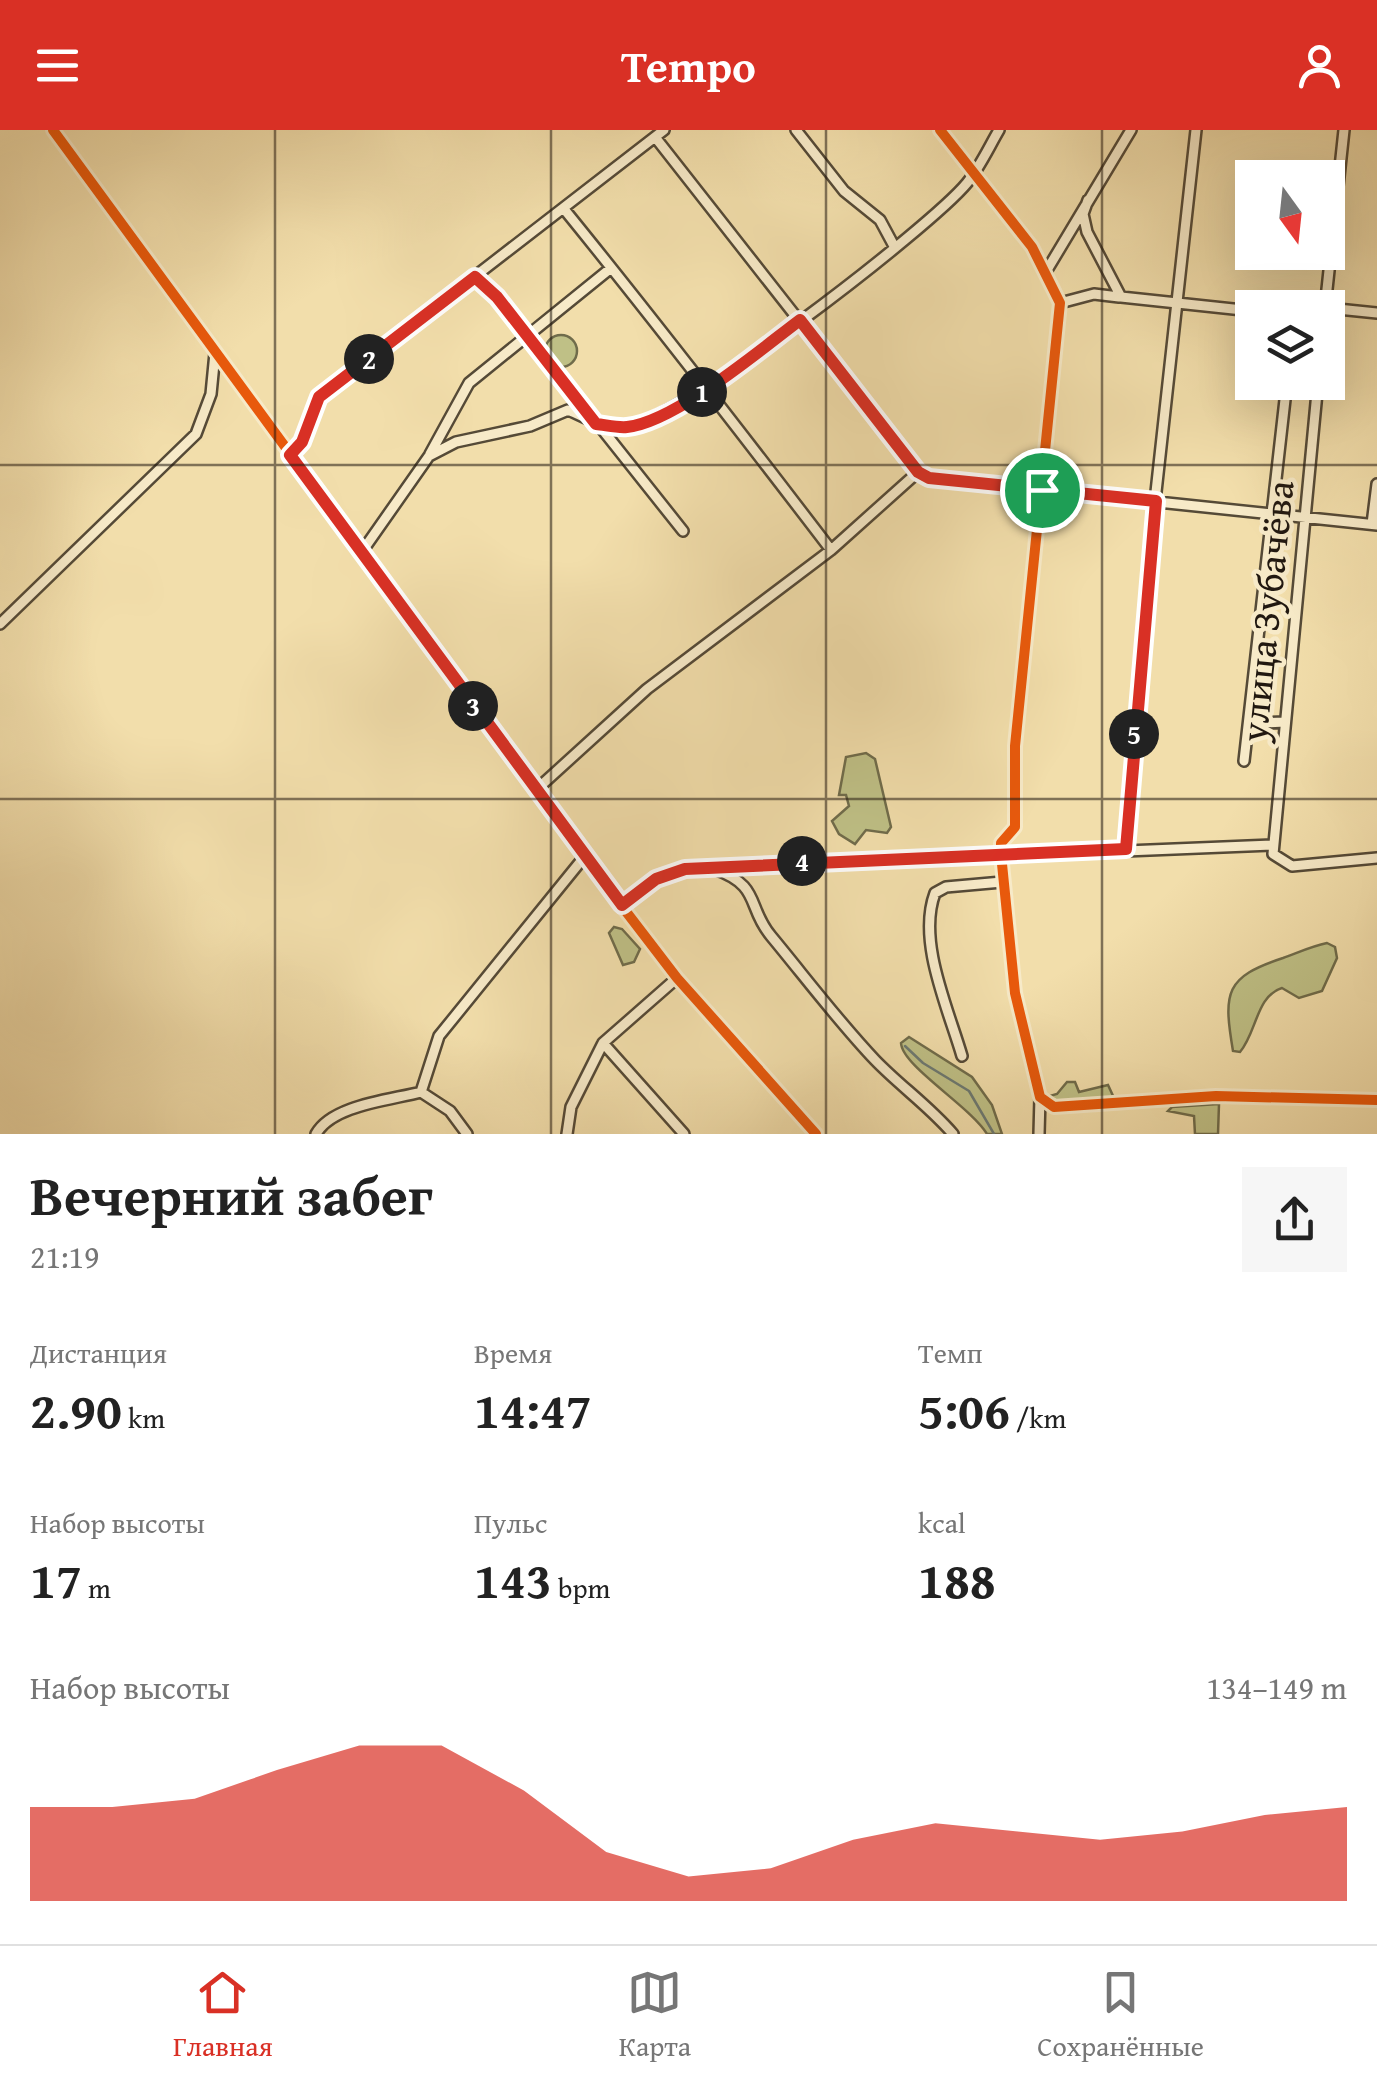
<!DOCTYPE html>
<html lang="ru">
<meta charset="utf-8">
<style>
:root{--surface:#fff;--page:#f6f6f6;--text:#222;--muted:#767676;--line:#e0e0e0;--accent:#d93025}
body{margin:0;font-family:"Gentium Book Plus",serif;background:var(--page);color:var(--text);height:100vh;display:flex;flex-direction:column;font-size:38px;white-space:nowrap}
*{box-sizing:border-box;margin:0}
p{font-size:32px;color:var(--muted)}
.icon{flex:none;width:55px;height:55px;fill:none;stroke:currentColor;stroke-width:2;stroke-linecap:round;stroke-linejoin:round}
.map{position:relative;height:1004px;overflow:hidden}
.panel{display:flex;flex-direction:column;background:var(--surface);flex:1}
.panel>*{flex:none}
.needle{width:65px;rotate:165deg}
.tools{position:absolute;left:1235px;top:30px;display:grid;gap:20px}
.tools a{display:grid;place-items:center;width:110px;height:110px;border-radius:0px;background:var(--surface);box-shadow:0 10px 40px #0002;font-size:50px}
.pin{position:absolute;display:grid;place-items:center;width:85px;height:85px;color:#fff;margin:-42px;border:5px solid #fff;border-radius:50%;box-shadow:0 2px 10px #0007}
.km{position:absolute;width:50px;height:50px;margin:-25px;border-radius:50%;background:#222;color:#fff;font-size:28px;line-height:50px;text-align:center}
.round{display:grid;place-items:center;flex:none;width:105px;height:105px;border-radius:0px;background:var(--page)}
.summary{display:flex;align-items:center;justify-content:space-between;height:170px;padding:0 30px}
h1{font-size:55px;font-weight:700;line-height:75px}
.stats{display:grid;grid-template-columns:repeat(3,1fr);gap:15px;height:170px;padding:10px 30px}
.stats div{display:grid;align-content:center}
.stats b{font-size:50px;font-weight:700}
.stats small{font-size:28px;font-weight:400}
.stats p{font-size:28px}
.chart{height:280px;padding:20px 30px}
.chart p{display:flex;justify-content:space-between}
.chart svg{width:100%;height:180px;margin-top:10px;fill:var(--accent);opacity:.7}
header{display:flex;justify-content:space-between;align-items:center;height:130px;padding:0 30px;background:var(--accent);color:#fff;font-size:45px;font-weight:700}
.dock{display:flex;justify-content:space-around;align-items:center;height:140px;border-top:2px solid var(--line);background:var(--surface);font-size:28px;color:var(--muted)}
.dock a{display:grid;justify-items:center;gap:5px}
.dock .selected{color:var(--accent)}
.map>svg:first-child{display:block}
</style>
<header><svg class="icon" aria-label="menu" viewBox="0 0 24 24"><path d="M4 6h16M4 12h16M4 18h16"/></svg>Tempo<svg class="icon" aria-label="person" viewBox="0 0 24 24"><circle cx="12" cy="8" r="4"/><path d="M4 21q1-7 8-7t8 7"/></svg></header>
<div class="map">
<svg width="1377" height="1004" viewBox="0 0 1377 1004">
<rect width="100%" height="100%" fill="#f2deab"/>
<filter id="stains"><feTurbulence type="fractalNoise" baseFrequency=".002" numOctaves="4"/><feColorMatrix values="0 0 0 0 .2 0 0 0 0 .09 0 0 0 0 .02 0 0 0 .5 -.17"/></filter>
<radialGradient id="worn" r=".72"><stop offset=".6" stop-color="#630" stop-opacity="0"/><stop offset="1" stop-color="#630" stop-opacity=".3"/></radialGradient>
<!-- green -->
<path fill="#bfc086" stroke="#706c4b" stroke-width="2.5" d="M545 221a16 16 0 1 1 32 0a16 16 0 1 1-32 0Z
M866,623L875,629L891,697L887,703L866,700L855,714L839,704L832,691L849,676L846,665H839L846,627Z
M614,797L622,799L640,819L634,832L623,835L609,803Z
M1327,813L1335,817L1337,828L1322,861L1299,868L1282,858C1256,866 1257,902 1240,922L1233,921C1223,862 1225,847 1283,828C1297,823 1312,816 1327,813Z
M909,907L972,947L992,975L1002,1004H987C971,977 902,936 901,913Z
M1067,952H1075L1079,962L1108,955L1114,968L1054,974L1046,967L1057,964Z
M1219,974L1218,1004H1195L1194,986L1168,981L1172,977Z"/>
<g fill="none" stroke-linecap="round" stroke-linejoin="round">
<!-- stream -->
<path stroke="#6c7972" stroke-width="2.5" d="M905,916L923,933L969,961L994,1004"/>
<defs>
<path id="minor" d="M53,0L621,775L677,848L816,1004
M796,0L844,61L880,90L894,116
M940,0L1032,117L1060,173L1015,616V697L1001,713V724L1015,863L1040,967L1054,977L1216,966L1377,970
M655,7L918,342L929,348L1377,395
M1088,70L1083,84L1087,102L1121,167L1252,181
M564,79C655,191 743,305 831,420
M1047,140L1131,0
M475,147L497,167L683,401
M1060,173L1094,164L1119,167
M1325,178L1344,0
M1328,178L1377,183
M1318,252L1273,724L1292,736L1377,728
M430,324L469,253L611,138
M290,325L302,312L319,267L664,0
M1372,394L1377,354
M361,423L429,326L456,312L530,296L568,280C588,288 602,299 625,297C675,295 931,97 967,53C980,37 989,17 999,0
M0,494L196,304L211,264L215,223
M1251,584L1261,593L1285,592
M1244,631L1287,252
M536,660L647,559L831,420L918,342
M1126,719L1155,371L1196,0
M714,739C762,756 746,776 771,806C805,847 838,891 875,930C900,956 929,976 953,1004
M621,775L656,749L685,739L1273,715
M603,913L684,1004
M962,926C948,878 917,811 935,763L946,757L1002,752
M421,962L439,906L585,726
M316,1004C332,975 391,970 421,962L450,981L467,1004
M567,1004L571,977L603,913L677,848
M1039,1004L1040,967"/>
</defs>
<!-- minor casing -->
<use href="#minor" stroke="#554a37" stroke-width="14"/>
<!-- minor -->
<use href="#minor" stroke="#f7eac8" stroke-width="9"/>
<defs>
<path id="cycleway" d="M53,0L621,775L677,848L816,1004
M940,0L1032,117L1060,173L1015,616V697L1001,713V724L1015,863L1040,967L1054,977L1216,966L1377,970"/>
</defs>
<!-- cycleway casing -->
<use href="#cycleway" stroke="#f7eac8" stroke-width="16"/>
<!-- cycleway -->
<use href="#cycleway" stroke="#e8590c" stroke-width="10"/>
</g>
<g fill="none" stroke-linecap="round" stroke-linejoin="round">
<defs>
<path id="route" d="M475,147L497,167L596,294C606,295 617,298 627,297C675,292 760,220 800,190L918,342L929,348L1156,371L1126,719L685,739L656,749L622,775L290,325L302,312L319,267Z"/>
</defs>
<!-- route casing -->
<use href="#route" stroke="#fff" stroke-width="20"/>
<!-- route -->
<use href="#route" stroke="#d93025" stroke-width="12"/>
</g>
<!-- grid -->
<path fill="none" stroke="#211810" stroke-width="2.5" stroke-opacity="0.55" d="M275,0V1004M551,0V1004M826,0V1004M1102,0V1004M0,335H1377M0,669H1377"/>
<g text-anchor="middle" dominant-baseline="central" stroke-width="9" stroke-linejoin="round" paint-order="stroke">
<!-- street labels -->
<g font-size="38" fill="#211810" stroke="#f7eac8">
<text transform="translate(1266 481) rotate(-84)">улица Зубачёва</text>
</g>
</g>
<rect width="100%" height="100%" filter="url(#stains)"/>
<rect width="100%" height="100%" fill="url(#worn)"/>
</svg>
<div class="tools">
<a><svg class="needle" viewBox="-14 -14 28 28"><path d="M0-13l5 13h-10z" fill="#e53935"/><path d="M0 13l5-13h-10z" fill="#767676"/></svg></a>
<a><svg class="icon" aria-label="layers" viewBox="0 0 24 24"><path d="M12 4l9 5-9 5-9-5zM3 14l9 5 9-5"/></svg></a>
</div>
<div class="pin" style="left:1042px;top:360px;background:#1e9e55"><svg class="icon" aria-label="arrive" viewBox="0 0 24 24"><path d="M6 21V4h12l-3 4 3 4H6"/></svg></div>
<b class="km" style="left:702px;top:262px">1</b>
<b class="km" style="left:369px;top:229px">2</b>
<b class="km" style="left:473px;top:576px">3</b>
<b class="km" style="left:802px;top:731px">4</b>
<b class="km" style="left:1134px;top:604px">5</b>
</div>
<section class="panel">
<div class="summary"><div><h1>Вечерний забег</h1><p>21:19</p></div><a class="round"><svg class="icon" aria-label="share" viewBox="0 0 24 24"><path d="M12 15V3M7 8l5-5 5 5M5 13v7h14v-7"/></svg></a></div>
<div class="stats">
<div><p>Дистанция</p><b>2.90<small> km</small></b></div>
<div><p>Время</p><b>14:47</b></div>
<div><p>Темп</p><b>5:06<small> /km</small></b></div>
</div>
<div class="stats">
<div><p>Набор высоты</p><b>17<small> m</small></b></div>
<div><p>Пульс</p><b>143<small> bpm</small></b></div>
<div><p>kcal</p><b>188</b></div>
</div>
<div class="chart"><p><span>Набор высоты</span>134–149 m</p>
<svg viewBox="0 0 160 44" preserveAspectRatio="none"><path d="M0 44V21L10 21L20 19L30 12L40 6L50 6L60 17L70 32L80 38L90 36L100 29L110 25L120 27L130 29L140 27L150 23L160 21V44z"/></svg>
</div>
</section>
<nav class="dock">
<a class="selected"><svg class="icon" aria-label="home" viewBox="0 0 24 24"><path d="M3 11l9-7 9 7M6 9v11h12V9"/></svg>Главная</a>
<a><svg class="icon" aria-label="map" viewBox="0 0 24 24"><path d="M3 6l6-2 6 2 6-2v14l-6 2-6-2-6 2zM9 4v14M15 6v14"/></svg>Карта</a>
<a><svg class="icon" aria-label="saved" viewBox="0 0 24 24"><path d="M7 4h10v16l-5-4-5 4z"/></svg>Сохранённые</a>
</nav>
